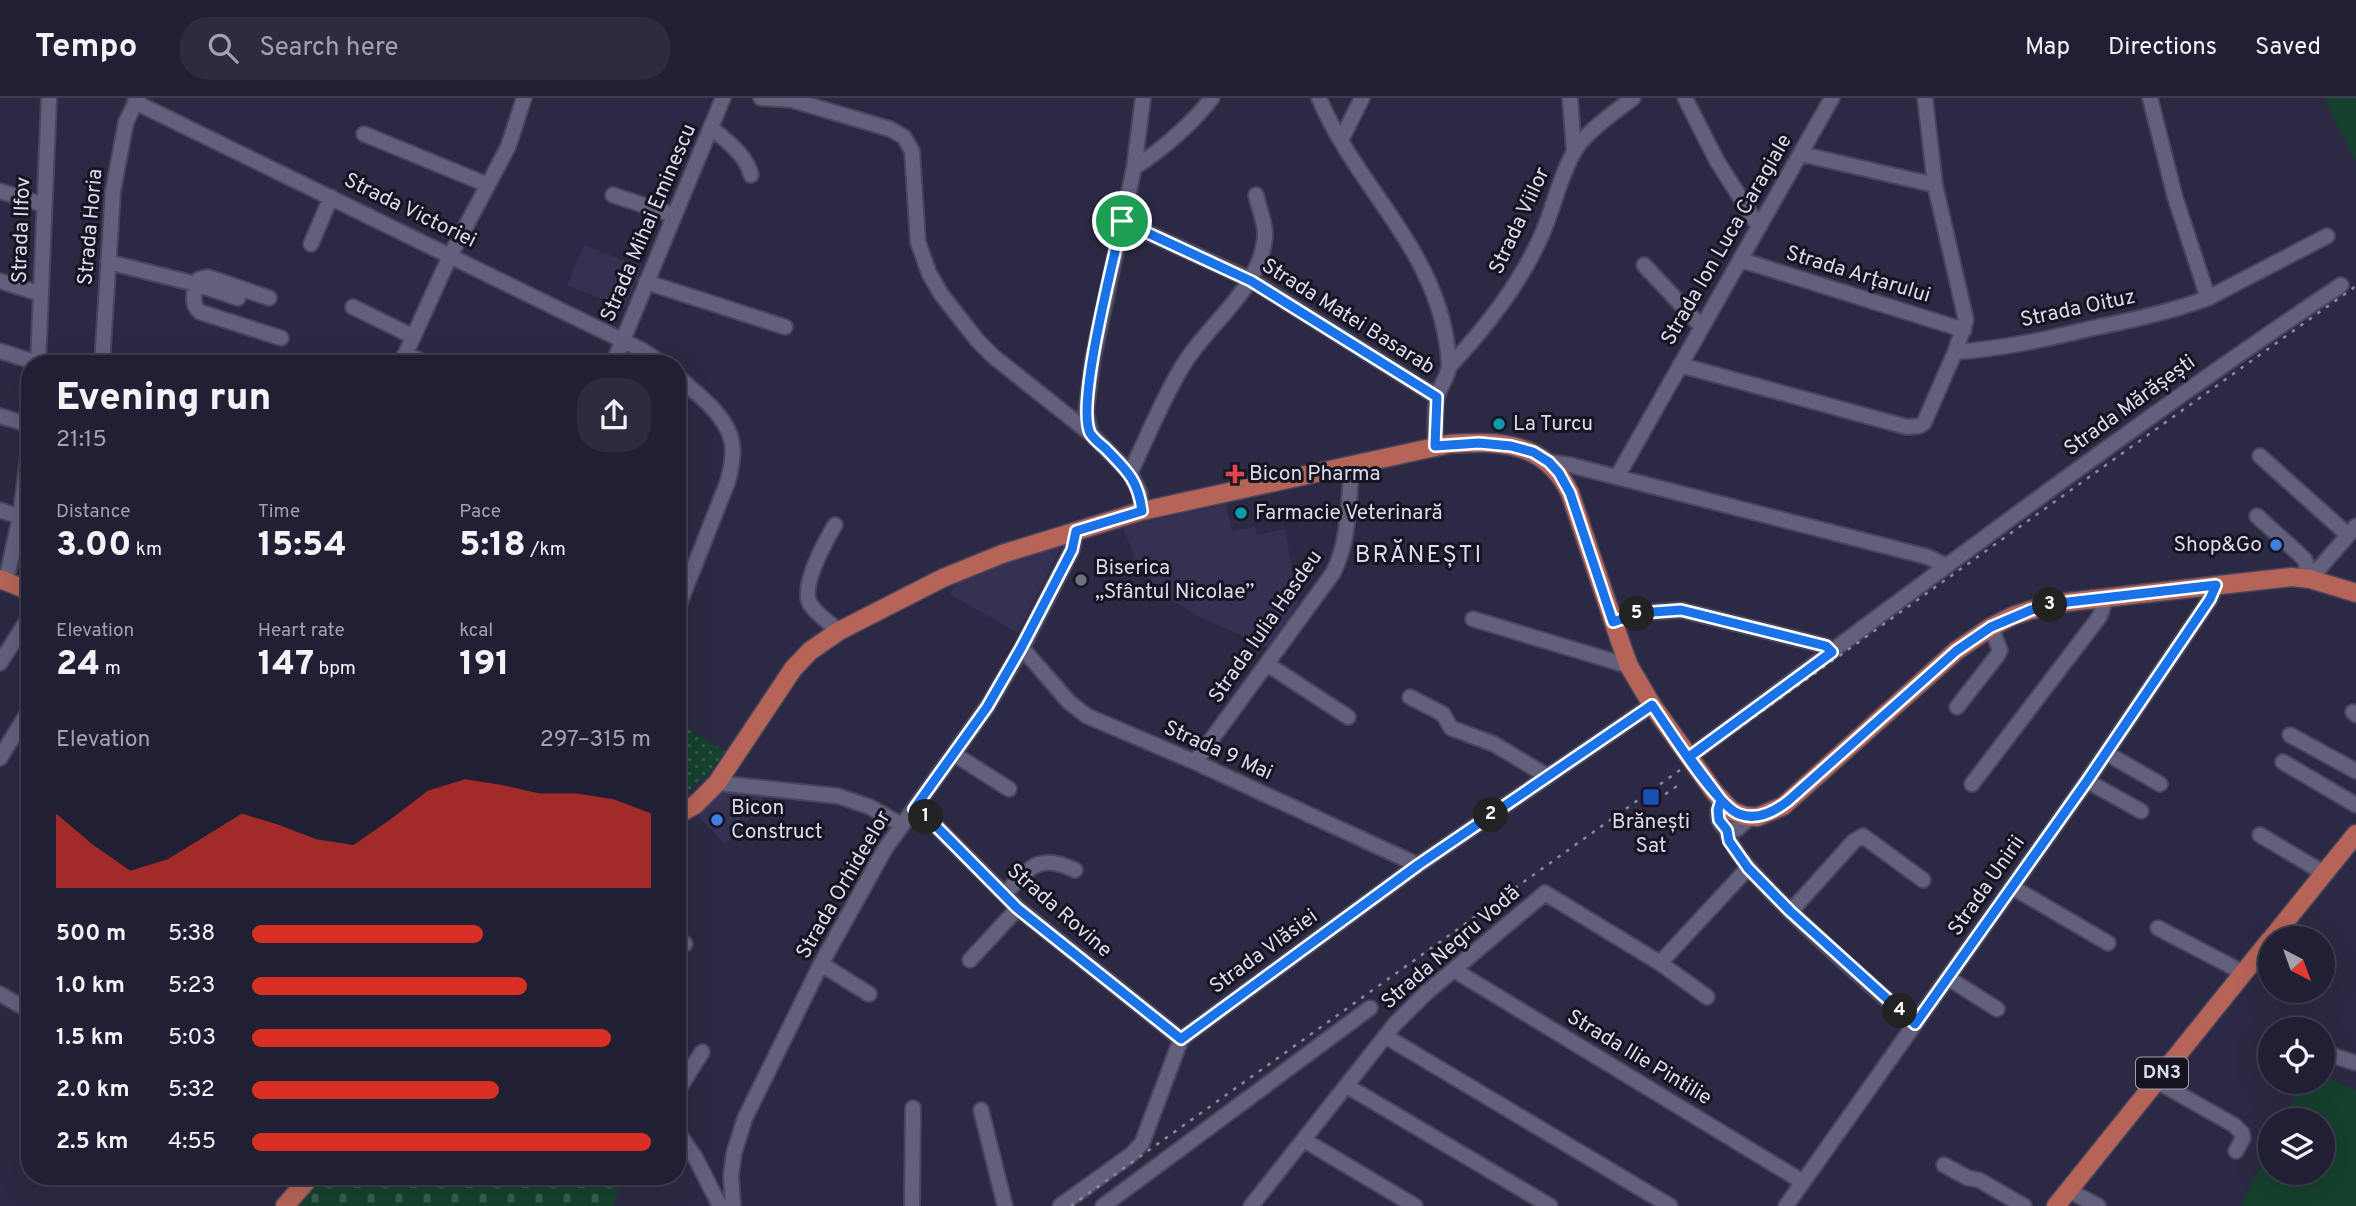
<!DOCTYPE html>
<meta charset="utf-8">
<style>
:root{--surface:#211f33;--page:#2d2c3f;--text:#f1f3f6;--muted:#a2a2ac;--line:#3e3d4e;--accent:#d93025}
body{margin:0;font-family:Overpass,sans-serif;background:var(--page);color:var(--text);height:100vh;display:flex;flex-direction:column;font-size:26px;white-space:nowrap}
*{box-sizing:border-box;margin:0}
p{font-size:23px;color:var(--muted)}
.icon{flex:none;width:38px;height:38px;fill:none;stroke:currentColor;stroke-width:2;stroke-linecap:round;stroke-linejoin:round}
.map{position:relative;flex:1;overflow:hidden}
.panel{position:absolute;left:21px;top:257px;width:665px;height:830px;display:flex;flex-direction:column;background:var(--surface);border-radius:28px;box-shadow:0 7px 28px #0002,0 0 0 2px var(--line)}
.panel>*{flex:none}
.needle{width:46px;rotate:139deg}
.fabs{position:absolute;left:2258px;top:828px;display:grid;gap:14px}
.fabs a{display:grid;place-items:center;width:77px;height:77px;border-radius:50%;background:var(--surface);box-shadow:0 7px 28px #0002,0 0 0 2px var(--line);font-size:35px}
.pin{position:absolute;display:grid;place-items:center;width:60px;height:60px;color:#fff;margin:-30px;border:4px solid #fff;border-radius:50%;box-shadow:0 2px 7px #0007}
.km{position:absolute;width:35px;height:35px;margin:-18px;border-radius:50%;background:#222;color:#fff;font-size:19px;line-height:35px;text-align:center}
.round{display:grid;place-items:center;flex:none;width:74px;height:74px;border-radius:28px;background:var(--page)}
.overview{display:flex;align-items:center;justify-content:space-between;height:119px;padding:0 35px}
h1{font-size:38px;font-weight:800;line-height:52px}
.metrics{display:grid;grid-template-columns:repeat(3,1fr);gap:10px;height:119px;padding:7px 35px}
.metrics div{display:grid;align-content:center}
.metrics b{font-size:35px;font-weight:800}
.metrics small{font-size:19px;font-weight:400}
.metrics p{font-size:19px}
.chart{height:196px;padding:14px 35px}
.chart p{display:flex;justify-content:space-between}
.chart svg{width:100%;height:126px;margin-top:7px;fill:var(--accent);opacity:.7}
ul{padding:0 35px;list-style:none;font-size:23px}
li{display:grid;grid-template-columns:112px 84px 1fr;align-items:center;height:52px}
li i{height:18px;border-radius:9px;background:var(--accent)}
header{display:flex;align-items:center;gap:42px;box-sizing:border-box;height:98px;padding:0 35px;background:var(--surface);border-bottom:2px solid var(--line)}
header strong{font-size:33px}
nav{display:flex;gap:38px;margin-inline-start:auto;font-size:24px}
.search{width:490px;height:63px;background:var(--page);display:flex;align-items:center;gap:18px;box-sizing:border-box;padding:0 24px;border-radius:28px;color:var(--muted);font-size:26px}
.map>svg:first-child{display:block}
</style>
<header>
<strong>Tempo</strong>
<div class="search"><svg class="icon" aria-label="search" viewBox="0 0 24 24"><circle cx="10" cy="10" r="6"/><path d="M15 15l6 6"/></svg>Search here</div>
<nav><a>Map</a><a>Directions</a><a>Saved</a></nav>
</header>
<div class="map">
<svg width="2356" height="1108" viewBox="0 0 2356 1108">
<defs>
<pattern id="grass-dots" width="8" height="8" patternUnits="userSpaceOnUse" patternTransform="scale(1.75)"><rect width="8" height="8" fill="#15412e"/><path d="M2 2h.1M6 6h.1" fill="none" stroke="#365c4c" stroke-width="1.8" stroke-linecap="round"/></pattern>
<pattern id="cemetery-stones" width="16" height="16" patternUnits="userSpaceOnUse" patternTransform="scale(1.75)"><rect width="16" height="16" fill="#15412e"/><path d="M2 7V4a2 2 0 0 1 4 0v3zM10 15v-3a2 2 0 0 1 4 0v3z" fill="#365c4c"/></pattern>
</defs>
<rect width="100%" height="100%" fill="#2c2944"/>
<!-- built -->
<path fill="#353152" d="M584,147L642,170L625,210L567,187Z
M1226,406L1232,433L1255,429L1257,437L1285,431L1298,506L1268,550L1196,517L1163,497L1137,467L1123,429Z
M1051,446L1061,449L1018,535L949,496L960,483Z
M726,688L766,694L755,715L725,746L698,718Z"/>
<!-- grass -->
<path fill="url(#grass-dots)" d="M686,630L725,653L707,678L682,699L677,696V646Z"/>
<!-- cemetery -->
<path fill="url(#cemetery-stones)" d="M317,1078H622L614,1108H291Z"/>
<!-- garden -->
<path fill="#15412e" d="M2324,0H2356V64Z
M2322,977L2356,992V1108H2241L2270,1049V1074H2322V1022H2283L2302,984H2322Z"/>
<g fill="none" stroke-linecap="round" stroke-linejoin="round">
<defs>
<path id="minor" d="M761,0L792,2L890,31L904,39L912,53L918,144L929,175L941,196L977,242L994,259L1091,336L1130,375L1140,395L1142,413
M1319,0C1359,95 1442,154 1449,265C1450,277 1439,288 1437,300C1434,315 1436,333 1435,348
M1570,0L1574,53
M1685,0L1717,63L1759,129
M2150,0L2175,99L2208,200
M135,4L642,252L663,266
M712,30C727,44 746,56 751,77
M364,36L488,87
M1341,42L1362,0
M1801,56L1935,87
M1134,70C1164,50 1190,28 1212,0
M0,93L44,107
M613,97L673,117
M1122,123L1251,182L1437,299
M311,146L331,99
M1741,162L1964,232
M108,164L196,186C194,196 191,206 200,214L281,240
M1644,167L1702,229
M0,183L41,196
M646,184L785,229
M196,186L199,181L208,179L269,200
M196,186L238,200
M353,209L412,238
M0,253L38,265
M1955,254C2001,251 2047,241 2093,230C2132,222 2170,214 2208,200L2327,138
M405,256L428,266
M38,266L49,0
M102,266L113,93L126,24L138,0
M401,266L450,158L508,49L524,0
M613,266L723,0
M1680,267L1907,329L1919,328L1924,325L1955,254L1966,222L1935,87L1925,0
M1449,269C1487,228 1521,185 1543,134C1554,108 1560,78 1574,54C1585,34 1615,14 1633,0
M677,278C696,295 728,318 732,345C734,358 731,370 728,383L677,512
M0,318L30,327
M1091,336L1086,314L1093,260L1134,70L1143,0
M2260,358L2348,437
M1549,364L1570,367L1928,459L1947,468
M1130,375C1147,340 1162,302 1182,269C1207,226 1260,192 1265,139C1266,126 1259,111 1256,97
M1617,379L1832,0
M0,412L20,419
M2257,418L2299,456L2305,462L2310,481L2356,428
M835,427C825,444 800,488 810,506C817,517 830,525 839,533
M6,483L20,419L30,344
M1473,521L1629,568
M1613,524L1640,515L1681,512L1826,548L1832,554
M1022,550L1069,604L1087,618L1195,664L1418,767
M0,565L30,518
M1267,566L1348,619
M1410,599L1443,616L1451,630L1494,646L1547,678
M1957,609L1997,558L2000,552L1991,529
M2353,614L2356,617
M2290,637L2356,673
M2106,655L2160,686
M954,656L1009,691
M1689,659C1905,500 2118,336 2341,187
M0,660L30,611
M1195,664L1333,475C1350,442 1348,403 1352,366
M2283,664L2356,707
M2087,683L2141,713
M717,685L838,698L870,709L902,727
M1972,686L2100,518L2106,499
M1721,702C1717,715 1716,724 1727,732
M914,711L934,726L1018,810L1181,941
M1727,732C1728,767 1882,897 1915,926
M1727,732L1737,731L1751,719
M2260,737L2324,775
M2012,789L2108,845
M1004,796C1030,771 1037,754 1075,772
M1791,813L1854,743L1863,738L1923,782
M2158,830L2244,875
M677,841L685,846
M970,862L1018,810
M1660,865L1748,770
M821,866L869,896
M1454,872L1803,1084
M1948,880L1997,911
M0,896L30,913
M1385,938L1670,1108
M2322,954L2356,965
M2156,983L2234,1027L2242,1035L2243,1040L2236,1053
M1347,988L1550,1108
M677,994L702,954
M981,1012L1005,1108
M677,1033L695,1059L720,1108
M1304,1042L1415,1108
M1944,1067L1968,1080L1979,1082L2024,1108
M2068,1092L2098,1108
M733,1108L731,1078L734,1055L745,1020L821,866L885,751L987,609L1022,550L1072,452L1076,433
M912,1108L913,1010
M1060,1108L1132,1056L1142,1045L1181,941L1418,767L1652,607
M1103,1108L1370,910
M1251,1108L1395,926L1426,895L1545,795L1660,865L1707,899
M1786,1108L2087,683L2210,501L2216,487"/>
<path id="major" d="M0,481L30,493
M677,717L695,707L717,685L793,571L810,553L839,533L943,480L1002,456L1142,413L1449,346C1500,343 1545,343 1570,395L1621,546L1629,568L1652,607L1715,695L1732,713L1745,718L1757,719L1783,708L1956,553L1991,529L2013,518L2031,512L2068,504L2291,479L2310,481L2356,495
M2272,840L2356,736
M285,1108L311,1078
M2056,1108L2270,842"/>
</defs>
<!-- minor casing -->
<use href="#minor" stroke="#48455c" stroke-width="18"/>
<!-- major casing -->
<use href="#major" stroke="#48455c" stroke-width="21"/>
<!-- minor -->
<use href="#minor" stroke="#63607e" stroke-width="14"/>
<!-- major -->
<use href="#major" stroke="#b66457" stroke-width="18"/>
<!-- rail -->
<path stroke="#8a899e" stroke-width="2.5" stroke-dasharray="3.5 7" stroke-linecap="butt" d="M1622,726L1677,688
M1071,1108L2356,188"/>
</g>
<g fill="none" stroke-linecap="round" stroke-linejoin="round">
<defs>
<path id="route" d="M1122,123C1114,161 1076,306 1090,335C1093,340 1100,346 1105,350C1126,372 1138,381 1142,413L1076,433L1072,452L1021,550L987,609L914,711L934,726L1017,810L1181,941L1418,767L1652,607C1668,630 1717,708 1739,716C1757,723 1774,714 1788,703L1956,553L1991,529L2031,512L2068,504L2216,487L2210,501L2087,683L1915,926L1790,813L1748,770L1729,743L1727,732L1719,722L1718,712L1721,702L1689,659L1832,554L1826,548L1681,512L1640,515L1613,524L1570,395L1559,375L1549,364L1533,354L1511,348L1479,345L1435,348L1437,299L1251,183L1122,123"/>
</defs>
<!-- route casing -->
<use href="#route" stroke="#fff" stroke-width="14"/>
<!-- route -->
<use href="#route" stroke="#1a73e8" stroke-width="9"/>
</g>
<!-- markers -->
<g fill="#0f9aa8" stroke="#151420" stroke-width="2.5">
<circle cx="1499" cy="326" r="7"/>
<circle cx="1241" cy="415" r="7"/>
</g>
<path fill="#e0444e" stroke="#151420" stroke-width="2.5" d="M1231.5 365.5h7v7h7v7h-7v7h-7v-7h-7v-7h7z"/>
<g fill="#3f7fe0" stroke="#151420" stroke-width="2.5">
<circle cx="2276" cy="447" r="7"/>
<circle cx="717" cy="722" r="7"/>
</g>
<circle fill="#6b7280" stroke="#151420" stroke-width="2.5" cx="1081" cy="482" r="7"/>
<rect fill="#1a4fb4" stroke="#151420" stroke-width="2.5" x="1642" y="690" width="18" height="18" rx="3.5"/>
<g text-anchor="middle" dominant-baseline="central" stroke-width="6" stroke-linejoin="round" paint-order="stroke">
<!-- shield labels -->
<rect fill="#151420" stroke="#a09fae" stroke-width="2" x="2136" y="959.5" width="52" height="31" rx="5"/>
<g font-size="19" font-weight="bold" fill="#dbdaeb">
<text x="2162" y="975">DN3</text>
</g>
<!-- street labels -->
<g font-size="21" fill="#dbdaeb" stroke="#151420">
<text transform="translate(410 113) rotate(26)">Strada Victoriei</text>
<text transform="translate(1520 123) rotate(-65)">Strada Viilor</text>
<text transform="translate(649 125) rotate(-67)">Strada Mihai Eminescu</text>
<text transform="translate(91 129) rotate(-85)">Strada Horia</text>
<text transform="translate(22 132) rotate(-88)">Strada Ilfov</text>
<text transform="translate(1727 142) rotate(-60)">Strada Ion Luca Caragiale</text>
<text transform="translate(1858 177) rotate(17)">Strada Arțarului</text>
<text transform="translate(2078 211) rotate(-12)">Strada Oituz</text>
<text transform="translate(1348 219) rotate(32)">Strada Matei Basarab</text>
<text transform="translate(2130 308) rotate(-36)">Strada Mărășești</text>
<text transform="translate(1266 529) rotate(-55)">Strada Iulia Hasdeu</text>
<text transform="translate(1218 653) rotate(24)">Strada 9 Mai</text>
<text transform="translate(844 787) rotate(-60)">Strada Orhideelor</text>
<text transform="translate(1987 788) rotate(-55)">Strada Unirii</text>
<text transform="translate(1059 813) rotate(41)">Strada Rovine</text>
<text transform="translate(1451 850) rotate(-41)">Strada Negru Vodă</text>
<text transform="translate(1264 854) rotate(-36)">Strada Vlăsiei</text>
<text transform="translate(1639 960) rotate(31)">Strada Ilie Pintilie</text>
</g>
<!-- poi labels -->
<g font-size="21" fill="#dbdaeb" stroke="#151420" text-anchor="start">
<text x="1513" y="326">La Turcu</text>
<text x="1249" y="376">Bicon Pharma</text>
<text x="1255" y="415">Farmacie Veterinară</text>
<text x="2262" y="447" text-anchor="end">Shop&amp;Go</text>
<text x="1095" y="470">Biserica<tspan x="1095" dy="24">„Sfântul Nicolae”</tspan></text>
<text x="731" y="710">Bicon<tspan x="731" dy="24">Construct</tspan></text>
<text x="1651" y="724" text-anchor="middle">Brănești<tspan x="1651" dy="24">Sat</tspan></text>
</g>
<!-- quarter labels -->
<g font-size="24" letter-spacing="2" fill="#dbdaeb" stroke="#151420">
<text x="1419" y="458">BRĂNEȘTI</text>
</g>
</g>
</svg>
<div class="fabs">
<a><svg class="needle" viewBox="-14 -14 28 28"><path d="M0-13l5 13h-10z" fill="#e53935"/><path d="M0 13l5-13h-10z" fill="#a2a2ac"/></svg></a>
<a><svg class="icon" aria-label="locate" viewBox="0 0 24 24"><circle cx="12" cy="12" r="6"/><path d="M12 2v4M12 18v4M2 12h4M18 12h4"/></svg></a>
<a><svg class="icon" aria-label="layers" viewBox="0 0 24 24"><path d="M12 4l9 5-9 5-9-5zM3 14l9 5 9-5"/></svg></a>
</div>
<div class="pin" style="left:1122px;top:123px;background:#1e9e55"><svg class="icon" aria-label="arrive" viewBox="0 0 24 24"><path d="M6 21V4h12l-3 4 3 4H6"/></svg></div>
<b class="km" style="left:926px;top:719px">1</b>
<b class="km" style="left:1491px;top:717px">2</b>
<b class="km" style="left:2050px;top:507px">3</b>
<b class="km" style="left:1900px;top:913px">4</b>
<b class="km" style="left:1637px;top:516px">5</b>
<section class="panel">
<div class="overview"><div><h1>Evening run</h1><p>21:15</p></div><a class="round"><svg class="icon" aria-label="share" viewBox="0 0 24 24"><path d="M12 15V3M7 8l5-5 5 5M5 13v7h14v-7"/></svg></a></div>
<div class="metrics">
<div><p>Distance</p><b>3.00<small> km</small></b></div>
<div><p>Time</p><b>15:54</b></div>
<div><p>Pace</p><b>5:18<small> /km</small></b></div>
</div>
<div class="metrics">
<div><p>Elevation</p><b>24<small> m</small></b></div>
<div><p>Heart rate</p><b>147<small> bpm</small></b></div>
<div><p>kcal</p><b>191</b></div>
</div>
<div class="chart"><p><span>Elevation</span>297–315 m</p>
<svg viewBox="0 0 160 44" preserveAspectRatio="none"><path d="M0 44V18L10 29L20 38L30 34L40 26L50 18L60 22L70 27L80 29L90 20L100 10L110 6L120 8L130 11L140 11L150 13L160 18V44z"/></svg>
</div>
<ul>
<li><b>500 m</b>5:38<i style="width:58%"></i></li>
<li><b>1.0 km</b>5:23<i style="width:69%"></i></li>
<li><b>1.5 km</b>5:03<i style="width:90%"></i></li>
<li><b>2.0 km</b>5:32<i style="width:62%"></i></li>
<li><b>2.5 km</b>4:55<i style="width:100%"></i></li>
</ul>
</section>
</div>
